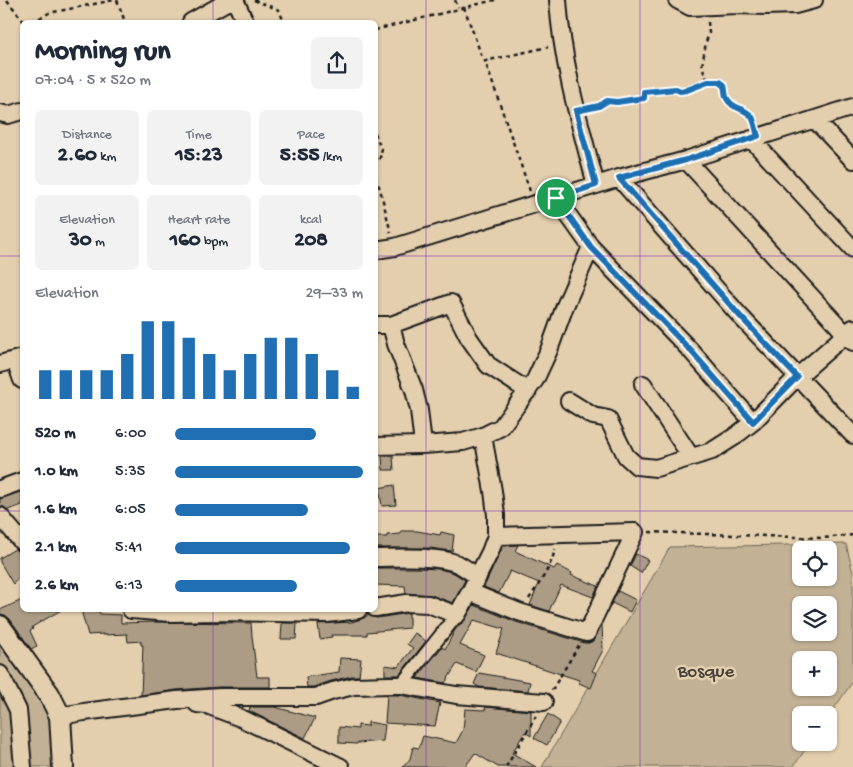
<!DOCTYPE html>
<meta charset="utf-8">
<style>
:root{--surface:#fff;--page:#f2f2f3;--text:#1f2937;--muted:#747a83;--accent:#1f6fb2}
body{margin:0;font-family:"Gochi Hand",sans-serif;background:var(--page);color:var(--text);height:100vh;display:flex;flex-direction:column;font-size:19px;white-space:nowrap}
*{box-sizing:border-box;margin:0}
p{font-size:16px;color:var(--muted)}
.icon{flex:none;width:28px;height:28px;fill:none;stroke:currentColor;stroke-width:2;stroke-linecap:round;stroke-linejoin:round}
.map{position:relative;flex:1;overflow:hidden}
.drawer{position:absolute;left:20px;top:20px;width:358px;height:592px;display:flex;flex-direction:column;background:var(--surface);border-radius:8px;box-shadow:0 1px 4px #0004}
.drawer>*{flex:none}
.buttons{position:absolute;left:792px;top:541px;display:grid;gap:10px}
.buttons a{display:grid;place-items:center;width:45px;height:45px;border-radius:8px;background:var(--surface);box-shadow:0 1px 4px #0004;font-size:25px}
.pin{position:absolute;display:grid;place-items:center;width:42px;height:42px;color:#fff;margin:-21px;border:2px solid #fff;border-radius:50%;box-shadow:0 1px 5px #0007}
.round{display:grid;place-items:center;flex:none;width:52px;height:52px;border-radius:8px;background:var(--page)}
.head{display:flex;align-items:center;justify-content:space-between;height:85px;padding:0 15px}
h1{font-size:28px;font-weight:700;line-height:38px}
.metrics{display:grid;grid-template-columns:repeat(3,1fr);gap:8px;height:85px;padding:5px 15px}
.metrics div{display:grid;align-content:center;border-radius:8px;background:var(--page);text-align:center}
.metrics b{font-size:21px;font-weight:700}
.metrics small{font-size:14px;font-weight:400}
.metrics p{font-size:14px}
.chart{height:140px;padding:10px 15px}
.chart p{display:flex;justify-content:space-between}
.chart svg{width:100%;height:90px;margin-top:5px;stroke:var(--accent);stroke-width:6}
ul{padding:0 15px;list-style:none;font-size:16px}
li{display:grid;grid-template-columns:80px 60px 1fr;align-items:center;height:38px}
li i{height:12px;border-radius:6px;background:var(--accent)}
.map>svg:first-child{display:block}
</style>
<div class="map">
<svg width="853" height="767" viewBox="0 0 853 767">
<rect width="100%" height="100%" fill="#e3cead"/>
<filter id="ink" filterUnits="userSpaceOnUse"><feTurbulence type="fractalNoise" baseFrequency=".02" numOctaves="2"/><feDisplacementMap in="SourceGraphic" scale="10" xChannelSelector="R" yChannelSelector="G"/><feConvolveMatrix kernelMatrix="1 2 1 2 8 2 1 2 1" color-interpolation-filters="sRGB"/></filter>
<g filter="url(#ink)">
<!-- green -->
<path fill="#c2b195" stroke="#6f6658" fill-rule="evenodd" d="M846,544L853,573V681L829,716V715H801V742L810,743L793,767H542L670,547ZM801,550H829V578H801ZM801,605H829V632H801ZM801,660H829V688H801Z
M0,634L56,716L63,767H0Z"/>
<!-- building -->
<path fill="#ac9c85" stroke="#1c1c1c" d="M382,456H393L394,470H383Z
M394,485L396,505L382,506L379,488Z
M22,491V505L8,510L4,507L0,506V499Z
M401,531H417L440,535L441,532L454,535L452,551L430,548H377L376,537H387V535L401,534Z
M518,545L515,551L554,569L557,565L572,573L571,575L598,586L593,597L561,585L549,611L530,605L539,583L510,571L499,593L484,587L503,546Z
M15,549L22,557V574L13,584L0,562V558Z
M636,554L648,560L641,573L630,566Z
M375,568H417L439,569L454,573L465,580L453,603L431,595L406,593L405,586L375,585Z
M618,591L636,600L630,612L612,603Z
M22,600V610H61L32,627L33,629L30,631L37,646L31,649L10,619L5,615L0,614V610Z
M474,605L516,622L584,643H589L593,641L602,624L603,650L592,671L597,673L591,688L579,683V680L496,653L504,629L474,620L460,645L484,655L476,672L457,664L445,683L417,678L442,647L445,649L455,630L460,624L465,620Z
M81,610L99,611L100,614L121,615V623L157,622L251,623L252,636L257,677H270V687H219L176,690L141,695L143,645H141V641L128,642L127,634L103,635V634L88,635Z
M409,613V628L367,632V635H331L332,637L320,639L318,624L352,622L364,618L368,615L372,617L377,618Z
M282,623H297L296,639H281Z
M415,633L426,641L399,675H385V665L398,667L413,648L407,644Z
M340,658L361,659L359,676H352L331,681L314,687H307L306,677L339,672Z
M479,673L530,682L528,691L479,687L474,684Z
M387,695H400L440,703L435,726L385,723Z
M250,707H275L315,718L305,738L249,711Z
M486,707L531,711V736L525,732L512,753L536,767H498L475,753L465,767H403L410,759L413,747L419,748L423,736L456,743L463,730L465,709L485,710Z
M548,714L560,722L547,745L534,738Z
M368,722L385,725L383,741L357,743V744L339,743V727L358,729V725L368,726Z"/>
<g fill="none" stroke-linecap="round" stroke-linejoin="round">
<defs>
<path id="pedestrian" d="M401,685L457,615"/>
<path id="minor" d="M235,0L245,22
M558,0C562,63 580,125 596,185
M677,0L690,7L737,5L765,6L795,5L814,0
M191,22L230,0
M0,113L8,115L22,111
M815,120L853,160
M751,139L853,249
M686,160L853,342
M619,178L740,316L853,435
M556,198L591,247L692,352L753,422
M375,250L395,247L619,178L686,160L853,107
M375,325H391L451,303L469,338L488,365L528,391
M391,325L396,344L414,390L419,410L423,445
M15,360L22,380
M0,364L22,358
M643,384L691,457
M569,401L593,416L608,419L626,456L637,466L656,468L712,451L734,437L753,422L797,377L853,328
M375,446L423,445L463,442L483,436L501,427L535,380L549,350L565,306L591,247
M0,489L22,481
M0,516L22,542
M375,558C397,558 439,555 458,564C464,567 471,572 478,577
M470,592L519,612L587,633L635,532L496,536
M375,608L407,603L428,604L457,615L470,592L490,552L496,536V515L493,491L483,436
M131,610L170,613L215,612L327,614L358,610
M0,674L18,710L23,767
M197,704L207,705L243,719L341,767
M60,716L84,712L177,700L220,697H316L333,691L354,686L390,685H401L456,695L544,702"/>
<path id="tertiary" d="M0,626L49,694L60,716L63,767"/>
</defs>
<!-- pedestrian casing -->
<use href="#pedestrian" stroke="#1c1c1c" stroke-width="16"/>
<!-- minor casing -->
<use href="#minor" stroke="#1c1c1c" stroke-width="20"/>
<!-- tertiary casing -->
<use href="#tertiary" stroke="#1c1c1c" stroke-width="24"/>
<!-- path -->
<path stroke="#1c1c1c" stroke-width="2.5" stroke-dasharray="4 4" stroke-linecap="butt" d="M7,0L24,22
M117,0L125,22
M254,0L279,10L284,22
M455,0L458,8
M464,7L483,60
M32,22L49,13L114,0
M708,22L709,33L706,42L702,66L708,82
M375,30L495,0
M590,108L599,105L607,101L617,102L645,98L644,93L676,89L680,91C693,89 711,76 724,85C726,91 725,96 729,101C736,112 749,109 753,122
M375,133L382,152L379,160L375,163
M375,177L380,189L391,233
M530,191L485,61L548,47
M649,532L823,538L853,535
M529,599C539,583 551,568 555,549
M552,690L579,645
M506,767L536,716"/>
<!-- pedestrian -->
<use href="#pedestrian" stroke="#e3cead" stroke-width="12"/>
<!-- minor -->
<use href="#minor" stroke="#e3cead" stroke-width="16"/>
<!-- tertiary -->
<use href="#tertiary" stroke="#e3cead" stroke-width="20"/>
</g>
</g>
<g fill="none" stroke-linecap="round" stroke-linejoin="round" filter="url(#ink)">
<defs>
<path id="route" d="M708,82H720L724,85C725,89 725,93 726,97C732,110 745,107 752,117C755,122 756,131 758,136L686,160L619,178L740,316L797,377L753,422L692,352L591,247L556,198L596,185L576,111L599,106L607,101L617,102L644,98V92L676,89L680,91L687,90Z"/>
</defs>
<!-- route casing -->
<use href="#route" stroke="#fff" stroke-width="10"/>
<!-- route -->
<use href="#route" stroke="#1f6fb2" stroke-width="6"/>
</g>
<!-- grid -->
<path fill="none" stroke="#7b2cbf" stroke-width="1" stroke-opacity="0.55" d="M213,0V22M426,0V767M640,0V767M0,256H22M375,256H853M0,511H22M375,511H853M213,610V767"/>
<g text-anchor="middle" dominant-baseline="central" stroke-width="5" stroke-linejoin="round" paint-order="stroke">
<!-- park labels -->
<g font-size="19" fill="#46413a" stroke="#e3cead">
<text x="706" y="672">Bosque</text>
</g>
</g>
</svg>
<div class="buttons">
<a><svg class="icon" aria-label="locate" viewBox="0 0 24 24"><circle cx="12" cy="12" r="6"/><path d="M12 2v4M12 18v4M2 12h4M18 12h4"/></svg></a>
<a><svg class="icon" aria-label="layers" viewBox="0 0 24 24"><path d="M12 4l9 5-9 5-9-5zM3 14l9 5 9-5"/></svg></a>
<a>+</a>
<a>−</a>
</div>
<div class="pin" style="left:556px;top:198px;background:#1e9e55"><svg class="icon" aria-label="arrive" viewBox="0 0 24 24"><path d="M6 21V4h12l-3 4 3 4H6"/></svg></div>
<section class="drawer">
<div class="head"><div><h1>Morning run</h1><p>07:04 · 5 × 520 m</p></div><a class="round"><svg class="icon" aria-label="share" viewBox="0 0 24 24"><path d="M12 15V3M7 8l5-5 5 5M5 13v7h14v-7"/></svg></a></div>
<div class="metrics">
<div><p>Distance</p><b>2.60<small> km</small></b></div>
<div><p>Time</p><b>15:23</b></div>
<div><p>Pace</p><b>5:55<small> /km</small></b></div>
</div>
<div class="metrics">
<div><p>Elevation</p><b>30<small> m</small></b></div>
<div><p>Heart rate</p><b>160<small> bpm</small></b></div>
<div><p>kcal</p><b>208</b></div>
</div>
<div class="chart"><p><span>Elevation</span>29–33 m</p>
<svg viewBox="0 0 160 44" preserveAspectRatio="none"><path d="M5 44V30M15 44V30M25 44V30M35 44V30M45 44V22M55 44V6M65 44V6M75 44V14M85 44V22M95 44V30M105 44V22M115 44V14M125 44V14M135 44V22M145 44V30M155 44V38"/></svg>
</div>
<ul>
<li><b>520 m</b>6:00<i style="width:75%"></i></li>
<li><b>1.0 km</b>5:35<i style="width:100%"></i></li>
<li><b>1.6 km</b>6:05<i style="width:71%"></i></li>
<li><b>2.1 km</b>5:41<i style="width:93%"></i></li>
<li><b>2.6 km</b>6:13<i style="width:65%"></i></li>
</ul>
</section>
</div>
